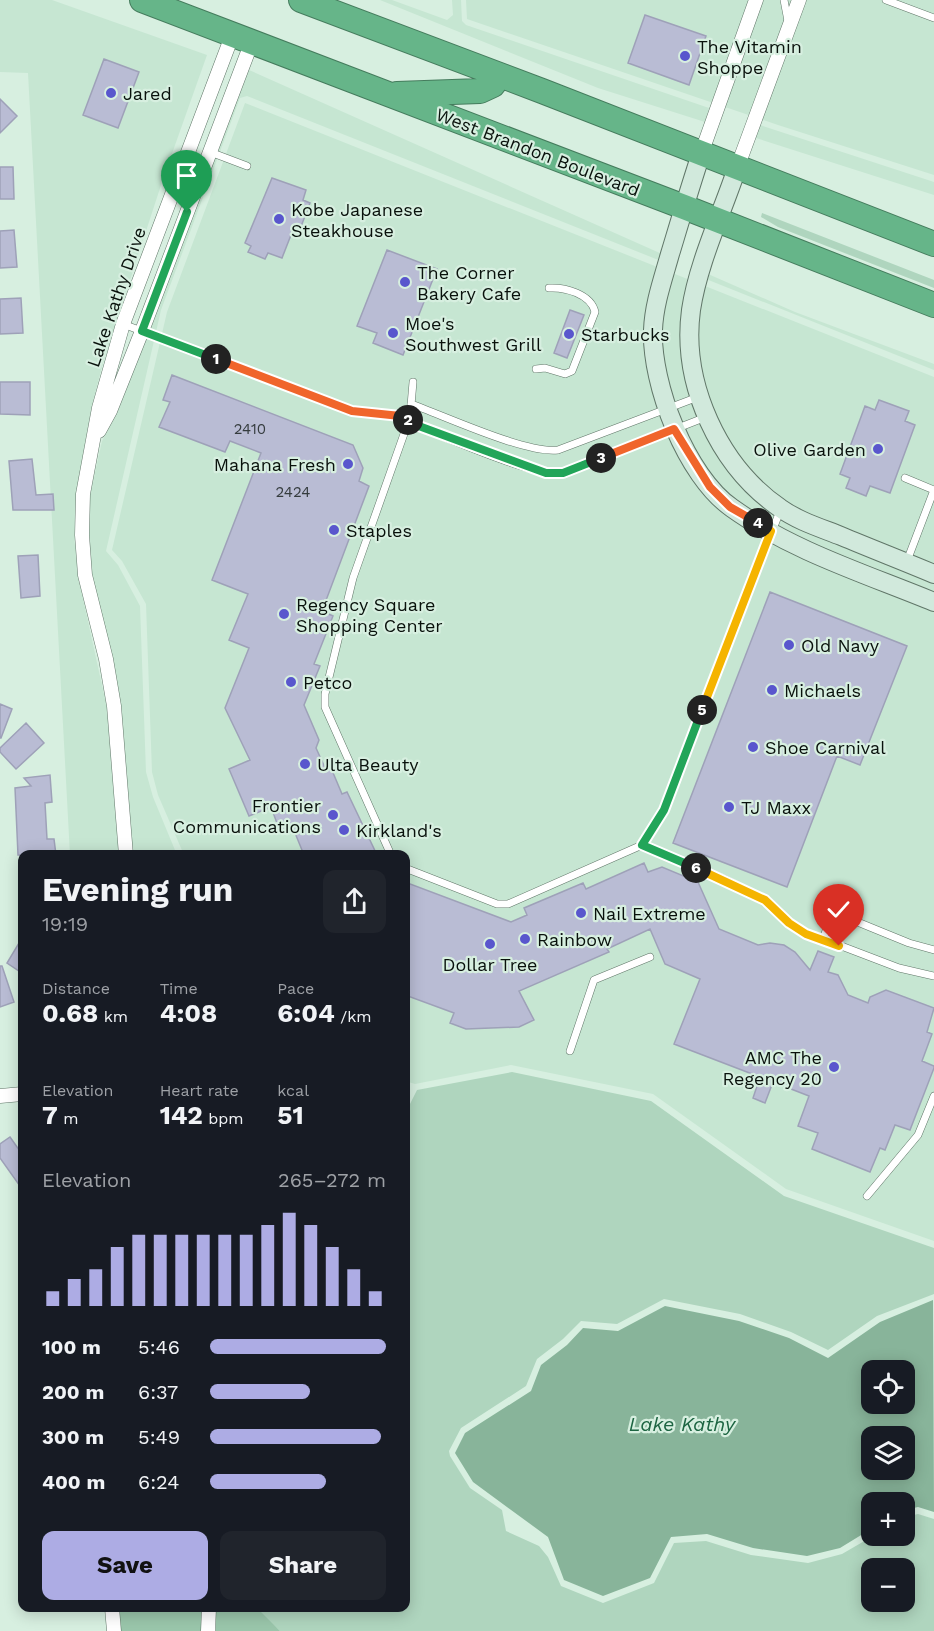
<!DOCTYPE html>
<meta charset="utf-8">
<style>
:root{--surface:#171b24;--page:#20242c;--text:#f1f3f6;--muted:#9ea1a6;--accent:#adace4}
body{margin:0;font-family:"Work Sans",sans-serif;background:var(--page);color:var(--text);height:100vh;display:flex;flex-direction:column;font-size:22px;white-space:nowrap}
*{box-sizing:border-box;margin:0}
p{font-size:20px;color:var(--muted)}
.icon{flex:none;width:33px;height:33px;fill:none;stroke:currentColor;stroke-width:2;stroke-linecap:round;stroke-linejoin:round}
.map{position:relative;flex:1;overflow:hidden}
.side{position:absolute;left:18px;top:850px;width:392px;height:762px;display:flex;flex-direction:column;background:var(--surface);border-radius:12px;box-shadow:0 3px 15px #0003}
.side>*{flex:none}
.buttons{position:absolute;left:861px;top:1360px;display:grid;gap:12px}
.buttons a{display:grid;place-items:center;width:54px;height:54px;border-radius:12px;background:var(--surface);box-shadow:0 3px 15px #0003;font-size:30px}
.pin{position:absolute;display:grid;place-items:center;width:51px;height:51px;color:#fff;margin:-62px -26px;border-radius:50% 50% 50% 0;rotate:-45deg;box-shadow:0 0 6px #0007}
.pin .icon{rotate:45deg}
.km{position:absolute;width:30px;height:30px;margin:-15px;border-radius:50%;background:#222;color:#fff;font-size:16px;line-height:30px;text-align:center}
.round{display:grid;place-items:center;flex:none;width:63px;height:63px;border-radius:12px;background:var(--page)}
.headline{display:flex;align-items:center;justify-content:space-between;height:102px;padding:0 24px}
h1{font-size:33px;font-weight:700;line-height:45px}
.figures{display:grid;grid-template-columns:repeat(3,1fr);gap:9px;height:102px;padding:6px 24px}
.figures div{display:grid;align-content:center}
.figures b{font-size:26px;font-weight:700}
.figures small{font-size:16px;font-weight:400}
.figures p{font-size:16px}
.chart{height:168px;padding:12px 24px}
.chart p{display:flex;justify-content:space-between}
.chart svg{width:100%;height:108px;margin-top:6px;stroke:var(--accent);stroke-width:6}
.primary-button{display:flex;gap:12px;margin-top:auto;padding:12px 24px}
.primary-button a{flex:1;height:69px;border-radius:12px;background:var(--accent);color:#111;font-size:24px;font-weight:700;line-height:69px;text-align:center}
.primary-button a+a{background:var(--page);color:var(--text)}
ul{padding:0 24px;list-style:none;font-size:20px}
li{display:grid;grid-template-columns:96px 72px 1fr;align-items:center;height:45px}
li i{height:15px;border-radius:8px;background:var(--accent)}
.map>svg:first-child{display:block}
</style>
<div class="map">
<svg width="934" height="1631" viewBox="0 0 934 1631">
<rect width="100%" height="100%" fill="#d7efe0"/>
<!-- built -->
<path fill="#c6e6d2" d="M0,0H52L207,55L163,179L103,363L92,405L76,493L74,535L78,576L107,708L119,855H70L28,73L0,72Z
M380,0H392L447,20L453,15L452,0H461L462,21L466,25L709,108L705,122L598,88Z
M466,0H934V175L778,125L467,19Z
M249,70L662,254L661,261L247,96L240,98L161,310L106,551L118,565L140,606L146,772L153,797L177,855H133L121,705L92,574L89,535L90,495L102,441L117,414Z
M245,103L934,377V1241L786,1189L653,1094L511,1065L415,1084L405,1081V855H184L158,795L152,772L146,604L122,561L112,550L167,312Z
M760,125L934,182V195L756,138Z
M708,274L795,312L934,364V370L706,279Z"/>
<!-- green -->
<path fill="#afd5be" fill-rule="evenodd" d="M762,213L934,280V288L778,227L761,217Z
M512,1072L651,1101L784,1196L934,1248V1294L877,1316L828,1350L791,1332L740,1314L664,1299L617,1324L581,1321L563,1339L537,1359L526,1386L461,1428L449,1451L450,1456L470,1488L502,1510L506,1531L539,1546L548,1557L561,1586L603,1603L654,1583L674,1543L706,1541L751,1555L808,1563L842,1554L873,1536H904L905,1517L918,1514L934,1519V1631H280L258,1611L257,1608H405V1114L417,1090ZM872,1569H904V1602H872Z"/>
<!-- forest -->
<path fill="#9ac6ab" d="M119,1608H202L201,1631H121Z
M216,1608H257L280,1631H216Z"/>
<!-- water -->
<path fill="#88b49a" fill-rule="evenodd" d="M933,1300L934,1512L918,1507L905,1510L904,1503H872L871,1529L840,1548L807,1556L753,1548L707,1534L671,1537L650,1578L603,1596L564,1580L548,1537L473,1482L455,1453L465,1433L531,1391L541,1365L567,1345L583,1328L618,1331L665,1306L739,1321L789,1338L828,1358L880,1322ZM872,1371H904V1404H872ZM872,1437H904V1470H872Z"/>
<!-- building -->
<path fill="#b9bcd4" stroke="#9ea1b8" stroke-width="1.5" d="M645,15L706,36L689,85L628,63Z
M104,59L139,72L118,128L83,115Z
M0,99L17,116L0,133Z
M0,167H13L14,199H0Z
M272,178L306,190L303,200L310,203L297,237L291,235L282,258L268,253L265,259L248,252L251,246L245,243Z
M14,230L17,267L0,268V231Z
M387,250L437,269L403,355L373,343L377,333L357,326Z
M21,298L23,333L0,334V299Z
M570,310L584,315L567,358L554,353Z
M172,375L353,445L363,468L359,481L369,486L322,611L333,616L314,664L320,666L304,705L319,740L316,748L326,770L331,768L342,794L347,792L377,855H304L293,828L281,834L271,807L249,816L229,769L250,760L225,708L249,648L229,640L248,594L212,580L261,453L230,441L225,452L159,427L170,402L163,400Z
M0,382H30V415L0,414Z
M879,400L909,411L905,421L915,425L890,493L870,486L866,496L846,488L850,478L840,474L865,406L875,410Z
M32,459L36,495L53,494L54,510H13L9,461Z
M38,555L40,596L21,598L18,556Z
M770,592L907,646L860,765L837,756L787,887L673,843Z
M0,704L12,709L1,738H0Z
M26,723L44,743L16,769L0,752V748Z
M50,775L52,802L45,803L47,839H54L56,855H18L15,788L31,786L24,778Z
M644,863L648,872L662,867L698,882L719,929L758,945L770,943L784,945L795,952L810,970L818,951L834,957L828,972L838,975L848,995L868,1003L870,997L886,990L934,1008L927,1032L932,1034L922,1061L934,1066V1068L910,1130L895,1125L885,1150L880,1148L870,1172L812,1149L818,1133L798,1126L809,1096L773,1082L765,1103L753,1098L760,1077L674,1044L700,979L665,964L650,929L607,949L609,952L519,991L534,1020L519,1027L466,1029L450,1023L454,1013L405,995V882L511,922L527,915L524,908L583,883L586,889Z
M22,938V973L7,963Z
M0,966H2L14,1002L0,1007Z
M10,1137L22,1154V1189L0,1158V1144Z"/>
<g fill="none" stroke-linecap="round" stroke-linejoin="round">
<defs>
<path id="lane" d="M784,0L788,21
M886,0L934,18
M210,152L247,166
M123,324L352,411L410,417
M536,369L545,368L565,374L572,371L595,312C591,294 565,287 549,288
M411,404C445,416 526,454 558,450L698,397
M408,422C441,435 532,477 563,473L706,417
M905,478L934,490
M907,561L934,490
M642,845L726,880L765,900L789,923L806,935L823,939
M391,855L325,707V694L353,578L410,417L413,382
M405,868L497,904H508L642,845L664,810L780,511
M934,950L909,943L833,912L823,939L899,968L934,976
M570,1051L594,980L650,957
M867,1196L918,1135L934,1096"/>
<path id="street" d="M701,154L756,0
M737,168L799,0
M99,431L110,411L142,331L251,44
M126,855L114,706L106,659L85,575L82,535L83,494L99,408L123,324L232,36
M0,1096L22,1094
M112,1608L114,1631
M208,1631L209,1608"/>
<path id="secondary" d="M701,154C690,187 680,221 670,254C663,279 654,304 653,330C651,384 686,476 732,508C792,551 866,574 934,602
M737,168C722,213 698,263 691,310C681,384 719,466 780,508C798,521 821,528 841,536C872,549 903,561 934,574"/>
<path id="highway" d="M142,0L684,207L934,305
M301,0L542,91L934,244
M397,94L480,91L493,85L499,75"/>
</defs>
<!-- lane casing -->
<use href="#lane" stroke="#607668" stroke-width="8"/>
<!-- street casing -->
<use href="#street" stroke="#607668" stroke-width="15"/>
<!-- secondary casing -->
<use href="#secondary" stroke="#607668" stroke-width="20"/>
<!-- highway casing -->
<use href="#highway" stroke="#457c5d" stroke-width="26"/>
<!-- lane -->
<use href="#lane" stroke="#fff" stroke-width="7"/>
<!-- street -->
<use href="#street" stroke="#fff" stroke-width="14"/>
<!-- secondary -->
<use href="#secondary" stroke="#d1e9dc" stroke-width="18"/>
<!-- highway -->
<use href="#highway" stroke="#66b589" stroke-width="24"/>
</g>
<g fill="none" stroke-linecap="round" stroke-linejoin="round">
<defs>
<path id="split-1" d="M187,212L142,331L216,359"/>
<path id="split-2" d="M216,359L352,411L410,417L408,420"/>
<path id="split-3" d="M408,420V422L546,473H563L601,458"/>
<path id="split-4" d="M601,458L674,429L710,487L730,507L758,523"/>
<path id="split-5" d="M702,710L771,531L758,523"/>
<path id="split-6" d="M696,868L642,845L664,810L702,710"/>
<path id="split-7" d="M696,868L765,900L789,923L806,934L839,946"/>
</defs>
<!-- split-1 casing -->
<use href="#split-1" stroke="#fff" stroke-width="12"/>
<!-- split-2 casing -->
<use href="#split-2" stroke="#fff" stroke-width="12"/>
<!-- split-3 casing -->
<use href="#split-3" stroke="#fff" stroke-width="12"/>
<!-- split-4 casing -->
<use href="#split-4" stroke="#fff" stroke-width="12"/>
<!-- split-5 casing -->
<use href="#split-5" stroke="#fff" stroke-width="12"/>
<!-- split-6 casing -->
<use href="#split-6" stroke="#fff" stroke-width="12"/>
<!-- split-7 casing -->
<use href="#split-7" stroke="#fff" stroke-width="12"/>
<!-- split-1 -->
<use href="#split-1" stroke="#22a559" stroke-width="8"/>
<!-- split-2 -->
<use href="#split-2" stroke="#f0652b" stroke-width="8"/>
<!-- split-3 -->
<use href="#split-3" stroke="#22a559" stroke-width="8"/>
<!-- split-4 -->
<use href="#split-4" stroke="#f0652b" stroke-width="8"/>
<!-- split-5 -->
<use href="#split-5" stroke="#f5b400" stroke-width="8"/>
<!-- split-6 -->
<use href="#split-6" stroke="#22a559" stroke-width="8"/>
<!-- split-7 -->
<use href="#split-7" stroke="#f5b400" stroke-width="8"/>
</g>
<!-- markers -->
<g fill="#5956cd" stroke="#d7efe0" stroke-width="2">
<circle cx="685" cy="56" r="6"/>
<circle cx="111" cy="93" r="6"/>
<circle cx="279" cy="219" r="6"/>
<circle cx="405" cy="282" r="6"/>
<circle cx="393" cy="333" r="6"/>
<circle cx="569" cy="334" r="6"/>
<circle cx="878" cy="449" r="6"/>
<circle cx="348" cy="464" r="6"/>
<circle cx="334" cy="530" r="6"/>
<circle cx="284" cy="614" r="6"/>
<circle cx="789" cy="645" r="6"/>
<circle cx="291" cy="682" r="6"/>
<circle cx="772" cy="690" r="6"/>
<circle cx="753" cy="747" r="6"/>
<circle cx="305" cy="764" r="6"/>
<circle cx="729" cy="807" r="6"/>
<circle cx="333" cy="815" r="6"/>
<circle cx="344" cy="830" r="6"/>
<circle cx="581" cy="913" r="6"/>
<circle cx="525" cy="939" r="6"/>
<circle cx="490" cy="944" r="6"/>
<circle cx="834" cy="1067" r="6"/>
</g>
<g text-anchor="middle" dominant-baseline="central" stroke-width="4.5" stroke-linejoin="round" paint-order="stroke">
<!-- number labels -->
<g font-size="15" fill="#353c3e">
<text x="250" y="429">2410</text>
<text x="293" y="492">2424</text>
</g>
<!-- poi labels -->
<g font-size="18" fill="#09110c" stroke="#d7efe0" text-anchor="start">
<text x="697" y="46">The Vitamin<tspan x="697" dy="21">Shoppe</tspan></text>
<text x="123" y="93">Jared</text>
<text x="291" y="209">Kobe Japanese<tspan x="291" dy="21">Steakhouse</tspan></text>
<text x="417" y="272">The Corner<tspan x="417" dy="21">Bakery Cafe</tspan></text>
<text x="405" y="323">Moe's<tspan x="405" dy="21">Southwest Grill</tspan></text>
<text x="581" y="334">Starbucks</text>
<text x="866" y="449" text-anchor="end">Olive Garden</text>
<text x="336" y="464" text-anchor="end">Mahana Fresh</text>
<text x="346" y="530">Staples</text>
<text x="296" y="604">Regency Square<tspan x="296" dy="21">Shopping Center</tspan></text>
<text x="801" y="645">Old Navy</text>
<text x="303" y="682">Petco</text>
<text x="784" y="690">Michaels</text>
<text x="765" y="747">Shoe Carnival</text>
<text x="317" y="764">Ulta Beauty</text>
<text x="321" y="805" text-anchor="end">Frontier<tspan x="321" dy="21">Communications</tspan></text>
<text x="741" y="807">TJ Maxx</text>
<text x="356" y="830">Kirkland's</text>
<text x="593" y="913">Nail Extreme</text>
<text x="537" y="939">Rainbow</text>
<text x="490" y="964" text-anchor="middle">Dollar Tree</text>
<text x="822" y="1057" text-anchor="end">AMC The<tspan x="822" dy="21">Regency 20</tspan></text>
</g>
<!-- street labels -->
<g font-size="18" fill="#09110c" stroke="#d7efe0">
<text transform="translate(538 152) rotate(21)">West Brandon Boulevard</text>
<text transform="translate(116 297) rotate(-71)">Lake Kathy Drive</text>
</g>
<!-- water labels -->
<g font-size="20" font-style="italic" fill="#1d6542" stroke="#d7efe0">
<text x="682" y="1424">Lake Kathy</text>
</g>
</g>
</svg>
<div class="buttons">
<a><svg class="icon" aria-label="locate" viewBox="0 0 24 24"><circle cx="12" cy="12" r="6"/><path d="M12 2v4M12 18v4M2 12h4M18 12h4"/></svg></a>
<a><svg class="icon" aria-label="layers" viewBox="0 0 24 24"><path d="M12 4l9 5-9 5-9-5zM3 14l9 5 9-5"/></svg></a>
<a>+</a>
<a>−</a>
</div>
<div class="pin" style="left:187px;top:212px;background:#1e9e55"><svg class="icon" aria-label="arrive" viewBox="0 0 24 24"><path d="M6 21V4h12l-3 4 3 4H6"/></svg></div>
<div class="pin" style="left:839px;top:946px;background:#d93025"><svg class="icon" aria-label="check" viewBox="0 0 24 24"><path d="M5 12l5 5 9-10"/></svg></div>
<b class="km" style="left:216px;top:359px">1</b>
<b class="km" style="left:408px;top:420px">2</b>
<b class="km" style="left:601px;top:458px">3</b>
<b class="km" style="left:758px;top:523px">4</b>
<b class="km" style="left:702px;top:710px">5</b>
<b class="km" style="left:696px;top:868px">6</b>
<section class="side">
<div class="headline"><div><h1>Evening run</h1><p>19:19</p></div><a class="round"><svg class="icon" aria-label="share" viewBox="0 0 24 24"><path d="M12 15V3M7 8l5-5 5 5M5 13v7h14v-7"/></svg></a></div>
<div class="figures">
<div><p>Distance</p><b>0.68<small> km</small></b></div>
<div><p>Time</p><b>4:08</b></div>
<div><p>Pace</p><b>6:04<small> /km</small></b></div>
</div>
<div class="figures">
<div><p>Elevation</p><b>7<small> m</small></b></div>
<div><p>Heart rate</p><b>142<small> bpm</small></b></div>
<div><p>kcal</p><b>51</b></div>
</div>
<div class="chart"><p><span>Elevation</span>265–272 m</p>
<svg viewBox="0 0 160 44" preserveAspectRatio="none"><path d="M5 44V38M15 44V33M25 44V29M35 44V20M45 44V15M55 44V15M65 44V15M75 44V15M85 44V15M95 44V15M105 44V11M115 44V6M125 44V11M135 44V20M145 44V29M155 44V38"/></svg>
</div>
<ul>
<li><b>100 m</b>5:46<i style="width:100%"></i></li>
<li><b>200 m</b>6:37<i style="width:57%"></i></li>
<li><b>300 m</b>5:49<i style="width:97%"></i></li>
<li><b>400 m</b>6:24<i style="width:66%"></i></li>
</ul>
<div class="primary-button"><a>Save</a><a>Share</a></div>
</section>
</div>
